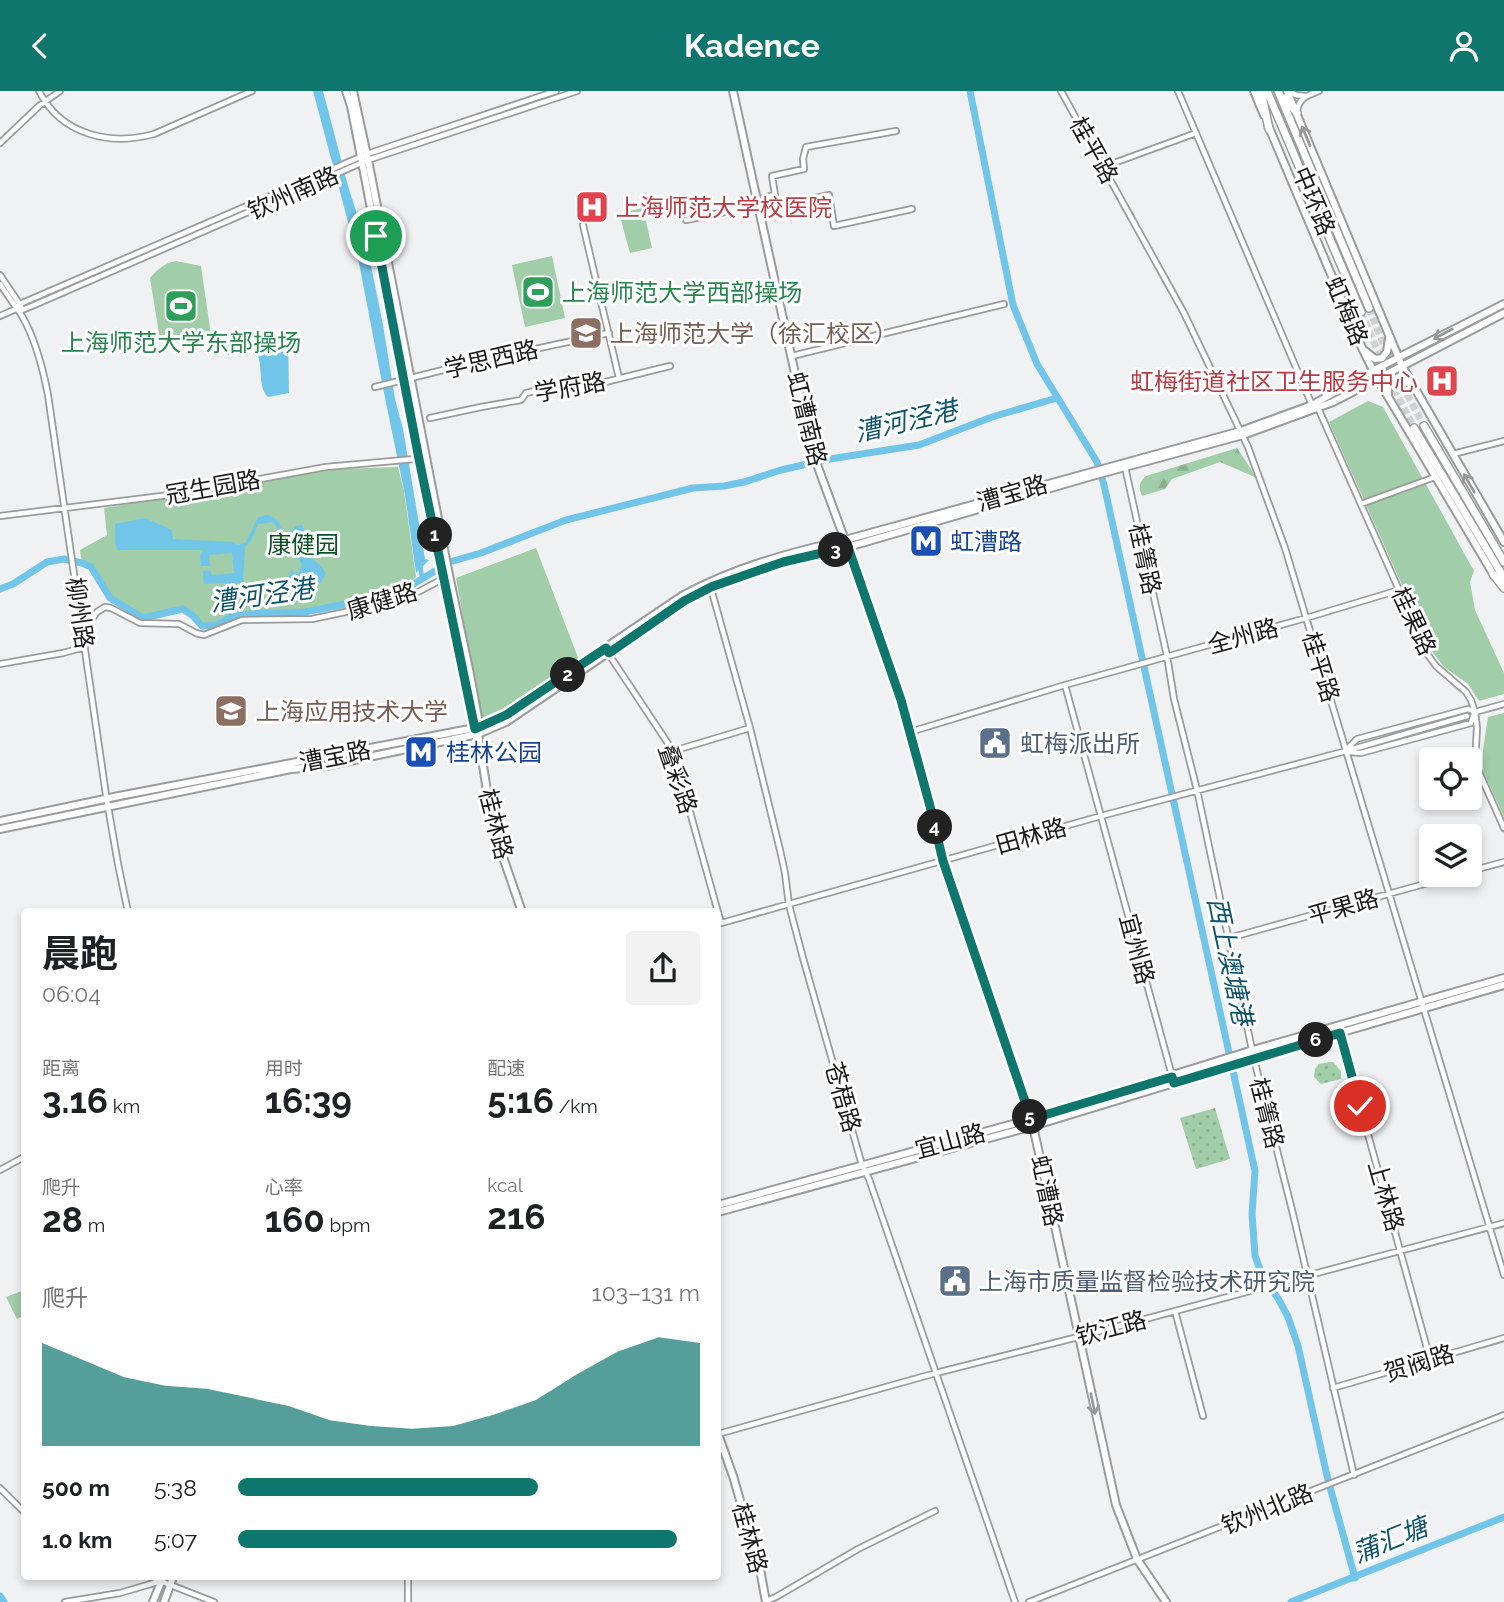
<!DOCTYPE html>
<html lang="zh">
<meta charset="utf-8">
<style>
:root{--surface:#fff;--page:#f2f2f2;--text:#202124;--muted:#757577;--accent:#0f766e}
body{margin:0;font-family:Raleway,"Noto Sans SC",sans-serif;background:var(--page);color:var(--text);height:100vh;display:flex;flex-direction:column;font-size:26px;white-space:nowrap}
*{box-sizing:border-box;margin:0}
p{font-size:23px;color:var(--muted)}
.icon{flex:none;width:38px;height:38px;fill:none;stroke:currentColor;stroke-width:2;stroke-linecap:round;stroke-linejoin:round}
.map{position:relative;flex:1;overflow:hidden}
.details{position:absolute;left:21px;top:817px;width:700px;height:672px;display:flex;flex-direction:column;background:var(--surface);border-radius:7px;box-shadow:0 4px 10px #0003}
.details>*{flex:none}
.fabs{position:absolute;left:1419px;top:656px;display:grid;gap:14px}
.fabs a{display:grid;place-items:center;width:63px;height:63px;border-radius:7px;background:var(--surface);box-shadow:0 4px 10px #0003;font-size:35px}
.pin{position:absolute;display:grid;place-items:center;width:60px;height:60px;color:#fff;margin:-30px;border:4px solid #fff;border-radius:50%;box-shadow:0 2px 7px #0007}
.km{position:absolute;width:35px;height:35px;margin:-18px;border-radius:50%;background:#222;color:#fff;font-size:19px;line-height:35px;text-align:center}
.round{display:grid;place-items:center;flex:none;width:74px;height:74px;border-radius:7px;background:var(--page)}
.overview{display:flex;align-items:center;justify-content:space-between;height:119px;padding:0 21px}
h1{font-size:38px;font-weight:700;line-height:52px}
.stats{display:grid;grid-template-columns:repeat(3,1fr);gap:10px;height:119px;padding:7px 21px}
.stats div{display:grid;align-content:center}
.stats b{font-size:35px;font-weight:700}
.stats small{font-size:19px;font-weight:400}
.stats p{font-size:19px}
.chart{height:196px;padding:14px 21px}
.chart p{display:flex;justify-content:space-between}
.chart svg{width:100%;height:126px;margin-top:7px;fill:var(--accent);opacity:.7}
ul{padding:0 21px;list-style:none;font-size:23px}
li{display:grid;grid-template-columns:112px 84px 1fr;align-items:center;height:52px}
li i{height:18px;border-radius:9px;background:var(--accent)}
header{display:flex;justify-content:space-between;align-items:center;height:91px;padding:0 21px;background:var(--accent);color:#fff;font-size:32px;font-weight:700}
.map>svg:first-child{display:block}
</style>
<header><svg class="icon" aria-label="back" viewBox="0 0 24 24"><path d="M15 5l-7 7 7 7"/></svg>Kadence<svg class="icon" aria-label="person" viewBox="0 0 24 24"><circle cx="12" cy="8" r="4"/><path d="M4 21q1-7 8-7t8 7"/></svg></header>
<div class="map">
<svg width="1504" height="1511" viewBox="0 0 1504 1511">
<defs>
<pattern id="grass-dots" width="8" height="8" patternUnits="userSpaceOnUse" patternTransform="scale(1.75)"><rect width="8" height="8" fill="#a2cda9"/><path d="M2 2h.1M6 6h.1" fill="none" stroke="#8baf91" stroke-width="1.8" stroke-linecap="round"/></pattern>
<pattern id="forest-firs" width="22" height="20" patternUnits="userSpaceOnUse" patternTransform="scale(1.75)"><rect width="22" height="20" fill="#a2cda9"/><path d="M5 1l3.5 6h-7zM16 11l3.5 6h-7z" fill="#8baf91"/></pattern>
</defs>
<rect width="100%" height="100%" fill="#f0f1f2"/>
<!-- grass -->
<path fill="url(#grass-dots)" d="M1330,971H1333L1341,980V988L1321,993L1314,986L1315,978L1319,973Z
M1215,1017L1230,1068L1196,1078L1180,1027Z"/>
<!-- forest -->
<path fill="url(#forest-firs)" d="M1237,357L1257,387L1220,371L1172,388L1165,398L1142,405C1138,396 1139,391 1146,385Z"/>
<!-- park -->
<path fill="#a2cda9" d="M643,117L652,157L630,162L619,122Z
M552,165L565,227L525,236L512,174Z
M176,170L201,175L211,244C200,258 176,252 160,249L150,187C158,178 164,172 176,170Z
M1368,310L1383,316L1474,480L1470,491L1475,519L1504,582V603L1479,610L1468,593L1444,576L1431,559L1329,331Z
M398,376L404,400L416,486L397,503L305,521L250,523L231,526L217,534L202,535L192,524L183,518L143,527L110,507L91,476L82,472L80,459L107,444L104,417L338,378Z
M536,457L579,569L486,630L481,626L456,487Z
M1504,622V726L1483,680V659L1488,626Z
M24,1199V1225L17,1228L6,1206Z"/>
<!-- water -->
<path fill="#71c5e9" d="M313,0H323L348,95L364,145L371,175L383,234L395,308L403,338L425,468L429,469L416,482L405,404L384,302L359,172Z
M288,242L289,302L268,306C256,294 265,273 255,259L239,263L228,264L227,252L233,244L256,245Z
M267,424C283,429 277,434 285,444L289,443L296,435L302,434C307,443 305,449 307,458C310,470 322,472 326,483L321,491L311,495L300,491L292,496L286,497L290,480L298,482L302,474L296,463L288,460L280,455C282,445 279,438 273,431L258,433L252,448L245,456L243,492L204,493L203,480L210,479L212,484L234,482L232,462L209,464L210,475H201L200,464L203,459H118L115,453V433L145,427L172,439L173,448L233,451L238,454L246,451L258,426Z"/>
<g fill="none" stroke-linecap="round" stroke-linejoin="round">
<!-- canal -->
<path stroke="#71c5e9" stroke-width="4.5" d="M420,473L422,487"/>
<!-- river -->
<path stroke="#71c5e9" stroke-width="7" d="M970,0L1013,214L1037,273L1097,371L1104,394L1255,1080L1252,1123L1255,1165L1263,1186L1279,1209L1288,1226L1298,1255L1327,1385L1355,1487
M453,470L481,462L566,429L693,397L724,395L744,391L781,379L830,368L919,354L992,326L1057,307
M0,498L13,493L47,471L64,468L82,472L91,476L110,507L143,527L183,518L192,524L202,535L217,534L231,526L250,523L305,521L397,503L435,480
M0,1505L4,1511
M1291,1511L1504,1426"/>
<!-- highway-tunnel -->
<path stroke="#d0d1d2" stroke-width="7" stroke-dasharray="7 3.5" stroke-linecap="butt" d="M1369,217L1391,273L1424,335
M1361,221L1389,287L1414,337"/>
<defs>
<path id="minor" d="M39,0C61,44 110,55 154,43L252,0
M1061,0L1184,222L1248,356L1285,457L1504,1184
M1178,0L1312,314
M1289,0L1296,4L1306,5
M1297,21C1298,7 1308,4 1319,0
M0,52L39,15L60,0
M1103,76L1196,42
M775,104L772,85L804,78L803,68L806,56L896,40
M763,107L775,104L776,111L782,114L829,104L834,135L912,118
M686,129L758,114
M583,134L619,287
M0,184L21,215
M0,193C7,204 15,214 22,225C36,249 43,278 48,304L106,704L118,773L128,821
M17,218L22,219L32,215L368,69L577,0
M0,225L16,218L20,213L367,63L556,0
M792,265L1004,213
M375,296L471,272L609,242
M1318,317L1428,564L1436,575L1466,601L1471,609L1475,621L1477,637L1475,672L1504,737
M430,327L481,316L521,309L526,302L571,292L581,297L670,275
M1453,363L1504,350
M1125,376L1167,565L1174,608L1197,699L1254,968L1293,1123L1354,1384
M1361,413L1435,386
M0,425L178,403L326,376L426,367
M710,494L750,637L780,759L785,782L789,814L803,867L862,1074L869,1088L1015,1511
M83,541L97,521L105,516L111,517L140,532L179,533L196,542L204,544L242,529L312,528L388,512L418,501L437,491L444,486
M608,562L673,660L721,832
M0,573L63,562L85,556
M1065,594L1174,992
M910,641L1065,594L1306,527L1399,499
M1346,659L1357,648L1468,618L1475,621L1504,613
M673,660L750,637
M1350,661L1361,662L1471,632L1474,623
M1470,780L1504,771
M718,833L1101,725L1346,660L1467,625
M1229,847L1457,784
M1340,942L1430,1268
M0,1079L24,1066
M1175,1220L1203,1325
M1333,1297L1504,1247
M718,1343L936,1282L1078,1246L1504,1132
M0,1397L24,1421
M150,1486L214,1511
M766,1510L776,1506L858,1458L935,1420
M65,1511L120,1502L161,1490
M408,1511V1486
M1029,1511L1504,1324"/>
<path id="major" d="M346,0L351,15L362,71L419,368L475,638L478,643L488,706L503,766L522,821
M353,0L368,69L449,484L470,583L480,638
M733,0L812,360L870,517L901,609L930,715L943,770L1033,1035L1116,1414L1137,1468L1166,1511
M1254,0L1264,24
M1287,0L1402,275L1504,451
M1268,34L1363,259L1377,287L1495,486
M1365,260L1375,268L1382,267L1387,261L1389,247
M1388,305V297L1392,291L1402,290L1412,294
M0,730L119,705L480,636L506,624L682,505C733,477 788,462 845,449L1241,340L1312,314L1374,279L1504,213
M0,738L291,678L326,675L478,643L506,631L684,510L711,496L783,471L848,456L1092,385L1243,344L1333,311L1504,222
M718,1114L1031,1028L1253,959L1504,887
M718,1121L1033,1035L1315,949L1504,894
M718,1343L733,1385L760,1478L766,1511
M153,1511L163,1486
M164,1511L173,1486"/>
<path id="highway" d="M1261,0L1269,38
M1267,0L1361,221
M1278,0L1369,217
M1284,7L1297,22
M1424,335L1504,471
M1414,337L1504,487
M1493,483L1504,497"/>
</defs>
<!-- minor casing -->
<use href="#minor" stroke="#9a9b9c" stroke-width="8"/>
<!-- major casing -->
<use href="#major" stroke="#9a9b9c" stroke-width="10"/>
<!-- highway casing -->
<use href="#highway" stroke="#9a9b9c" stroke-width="10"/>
<!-- minor -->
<use href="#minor" stroke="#fff" stroke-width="4.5"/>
<!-- major -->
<use href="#major" stroke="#fff" stroke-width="6"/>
<!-- highway -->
<use href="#highway" stroke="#fff" stroke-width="7"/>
</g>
<!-- one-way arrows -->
<defs><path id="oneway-shaft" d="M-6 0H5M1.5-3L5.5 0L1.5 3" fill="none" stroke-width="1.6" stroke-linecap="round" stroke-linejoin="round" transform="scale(1.75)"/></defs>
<g stroke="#989899">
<use href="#oneway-shaft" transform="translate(1306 45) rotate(-113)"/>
<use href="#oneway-shaft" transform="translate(1443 243) rotate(152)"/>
<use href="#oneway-shaft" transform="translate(1469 392) rotate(-120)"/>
<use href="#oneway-shaft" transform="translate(1093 1313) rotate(78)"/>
</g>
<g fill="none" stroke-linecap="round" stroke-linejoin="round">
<defs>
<path id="route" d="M376,145L419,368L475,638L506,624L606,557L609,562L684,510L711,496L783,471L848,456L901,609L930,715L943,770L1031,1028L1172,986L1174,992L1340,942L1360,1015"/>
</defs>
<!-- route casing -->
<use href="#route" stroke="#fff" stroke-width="14"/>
<!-- route -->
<use href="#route" stroke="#0f766e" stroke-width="9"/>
</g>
<!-- icons -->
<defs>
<symbol id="hospital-square" viewBox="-11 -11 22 22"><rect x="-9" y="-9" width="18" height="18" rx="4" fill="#e0444e" stroke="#fff"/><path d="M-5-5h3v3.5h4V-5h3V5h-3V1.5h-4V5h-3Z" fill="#fff"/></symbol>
<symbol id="stadium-square" viewBox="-11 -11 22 22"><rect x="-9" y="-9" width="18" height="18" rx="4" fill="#2e9e5b" stroke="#fff"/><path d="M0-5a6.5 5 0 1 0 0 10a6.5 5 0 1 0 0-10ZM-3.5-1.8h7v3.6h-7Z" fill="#fff"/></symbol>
<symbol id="university-square" viewBox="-11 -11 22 22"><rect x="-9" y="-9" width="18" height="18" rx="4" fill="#8d6e63" stroke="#fff"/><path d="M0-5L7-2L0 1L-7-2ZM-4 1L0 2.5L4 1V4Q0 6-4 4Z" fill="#fff"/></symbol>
<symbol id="metro-square" viewBox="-11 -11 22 22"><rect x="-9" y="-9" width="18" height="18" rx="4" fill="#1a4fb4" stroke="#fff"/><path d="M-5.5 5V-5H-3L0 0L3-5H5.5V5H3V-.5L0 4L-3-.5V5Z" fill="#fff"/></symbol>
<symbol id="civic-square" viewBox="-11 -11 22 22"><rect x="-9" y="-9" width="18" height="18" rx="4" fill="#5c6f8a" stroke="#fff"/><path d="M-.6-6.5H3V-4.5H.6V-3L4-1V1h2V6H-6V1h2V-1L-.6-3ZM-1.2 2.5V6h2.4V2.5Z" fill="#fff"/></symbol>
</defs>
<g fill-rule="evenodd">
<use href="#hospital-square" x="573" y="97" width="38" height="38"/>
<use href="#stadium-square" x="519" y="182" width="38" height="38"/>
<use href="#stadium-square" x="162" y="196" width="38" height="38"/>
<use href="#university-square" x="567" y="223" width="38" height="38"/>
<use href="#hospital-square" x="1423" y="271" width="38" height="38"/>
<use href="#metro-square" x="907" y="431" width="38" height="38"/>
<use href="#university-square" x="212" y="601" width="38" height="38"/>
<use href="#civic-square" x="976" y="633" width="38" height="38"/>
<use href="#metro-square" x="402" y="642" width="38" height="38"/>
<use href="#civic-square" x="936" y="1171" width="38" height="38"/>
</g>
<g text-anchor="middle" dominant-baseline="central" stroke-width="6" stroke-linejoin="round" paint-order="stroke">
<!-- street labels -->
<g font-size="24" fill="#1b1b1c" stroke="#fff">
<text transform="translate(1094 59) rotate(61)">桂平路</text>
<text transform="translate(293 102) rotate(-24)">钦州南路</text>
<text transform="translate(1314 110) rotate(67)">中环路</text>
<text transform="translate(1347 220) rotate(67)">虹梅路</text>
<text transform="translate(491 268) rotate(-13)">学思西路</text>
<text transform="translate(570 296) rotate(-10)">学府路</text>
<text transform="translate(807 328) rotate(76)">虹漕南路</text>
<text transform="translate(213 396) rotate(-10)">冠生园路</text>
<text transform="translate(1012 402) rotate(-16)">漕宝路</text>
<text transform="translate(1145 468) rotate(78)">桂箐路</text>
<text transform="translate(382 510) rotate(-17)">康健路</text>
<text transform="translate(80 522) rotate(82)">柳州路</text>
<text transform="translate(1414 530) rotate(65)">桂果路</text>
<text transform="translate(1243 545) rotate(-15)">全州路</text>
<text transform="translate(1321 576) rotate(73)">桂平路</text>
<text transform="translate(335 665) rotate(-11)">漕宝路</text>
<text transform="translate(678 688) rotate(71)">叠彩路</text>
<text transform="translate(496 733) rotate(76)">桂林路</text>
<text transform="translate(1031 745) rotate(-16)">田林路</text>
<text transform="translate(1343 816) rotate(-16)">平果路</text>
<text transform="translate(1137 858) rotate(75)">宜州路</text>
<text transform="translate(843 1006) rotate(74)">苍梧路</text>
<text transform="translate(1267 1022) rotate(76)">桂箐路</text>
<text transform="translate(950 1050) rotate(-15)">宜山路</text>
<text transform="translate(1047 1100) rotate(78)">虹漕路</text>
<text transform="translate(1386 1105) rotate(74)">上林路</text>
<text transform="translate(1111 1237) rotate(-15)">钦江路</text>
<text transform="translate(1419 1272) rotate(-17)">贺阀路</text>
<text transform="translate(1267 1418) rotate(-22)">钦州北路</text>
<text transform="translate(750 1447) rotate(75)">桂林路</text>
</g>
<!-- health labels -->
<g font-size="24" fill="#be3a42" stroke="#fff" text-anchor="start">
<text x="616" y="116">上海师范大学校医院</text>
<text x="1418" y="290" text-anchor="end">虹梅街道社区卫生服务中心</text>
</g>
<!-- leisure labels -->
<g font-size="24" fill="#27864d" stroke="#fff" text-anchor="start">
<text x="562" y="201">上海师范大学西部操场</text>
<text x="181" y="251" text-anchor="middle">上海师范大学东部操场</text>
</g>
<!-- education labels -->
<g font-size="24" fill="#785e54" stroke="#fff" text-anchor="start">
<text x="610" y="242">上海师范大学（徐汇校区）</text>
<text x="256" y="620">上海应用技术大学</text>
</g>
<!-- transit labels -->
<g font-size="24" fill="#164399" stroke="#fff" text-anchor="start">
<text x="950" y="450">虹漕路</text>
<text x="446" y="661">桂林公园</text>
</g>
<!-- park labels -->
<g font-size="24" fill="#095123" stroke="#fff">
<text x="303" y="453">康健园</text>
</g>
<!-- service labels -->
<g font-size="24" fill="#4e5e75" stroke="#fff" text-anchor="start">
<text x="1020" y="652">虹梅派出所</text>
<text x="979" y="1190">上海市质量监督检验技术研究院</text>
</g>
<!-- water labels -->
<g font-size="26" font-style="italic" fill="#0d546c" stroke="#fff">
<text transform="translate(906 330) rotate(-13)">漕河泾港</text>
<text transform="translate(262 504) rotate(-8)">漕河泾港</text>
<text transform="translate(1230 870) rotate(78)">西上澳塘港</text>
<text transform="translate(1390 1449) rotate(-22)">蒲汇塘</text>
</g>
</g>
</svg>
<div class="fabs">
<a><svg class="icon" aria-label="locate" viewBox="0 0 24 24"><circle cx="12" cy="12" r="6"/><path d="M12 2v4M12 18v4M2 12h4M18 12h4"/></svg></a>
<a><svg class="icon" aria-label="layers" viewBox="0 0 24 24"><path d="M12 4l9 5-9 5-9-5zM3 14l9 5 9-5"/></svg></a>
</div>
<div class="pin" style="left:376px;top:145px;background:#1e9e55"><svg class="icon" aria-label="arrive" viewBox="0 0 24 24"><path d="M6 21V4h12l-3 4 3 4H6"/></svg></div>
<div class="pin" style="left:1360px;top:1015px;background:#d93025"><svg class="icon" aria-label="check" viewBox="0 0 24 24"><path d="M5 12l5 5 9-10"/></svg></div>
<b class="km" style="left:435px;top:444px">1</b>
<b class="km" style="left:568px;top:584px">2</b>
<b class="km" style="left:836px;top:459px">3</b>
<b class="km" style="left:935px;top:736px">4</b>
<b class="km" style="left:1030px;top:1026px">5</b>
<b class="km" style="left:1316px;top:949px">6</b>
<section class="details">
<div class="overview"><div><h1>晨跑</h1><p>06:04</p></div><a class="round"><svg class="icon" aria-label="share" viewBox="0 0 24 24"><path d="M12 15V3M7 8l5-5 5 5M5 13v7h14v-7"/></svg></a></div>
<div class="stats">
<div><p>距离</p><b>3.16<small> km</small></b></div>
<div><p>用时</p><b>16:39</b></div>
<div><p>配速</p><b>5:16<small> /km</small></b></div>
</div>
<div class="stats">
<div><p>爬升</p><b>28<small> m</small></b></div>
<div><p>心率</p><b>160<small> bpm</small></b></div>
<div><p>kcal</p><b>216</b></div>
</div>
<div class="chart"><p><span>爬升</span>103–131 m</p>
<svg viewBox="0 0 160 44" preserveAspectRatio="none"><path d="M0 44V8L10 14L20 20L30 23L40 24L50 27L60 30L70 35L80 37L90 38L100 37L110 33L120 28L130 19L140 11L150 6L160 8V44z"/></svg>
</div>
<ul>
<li><b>500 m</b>5:38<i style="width:65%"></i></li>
<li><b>1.0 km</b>5:07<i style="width:95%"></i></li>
</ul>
</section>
</div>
